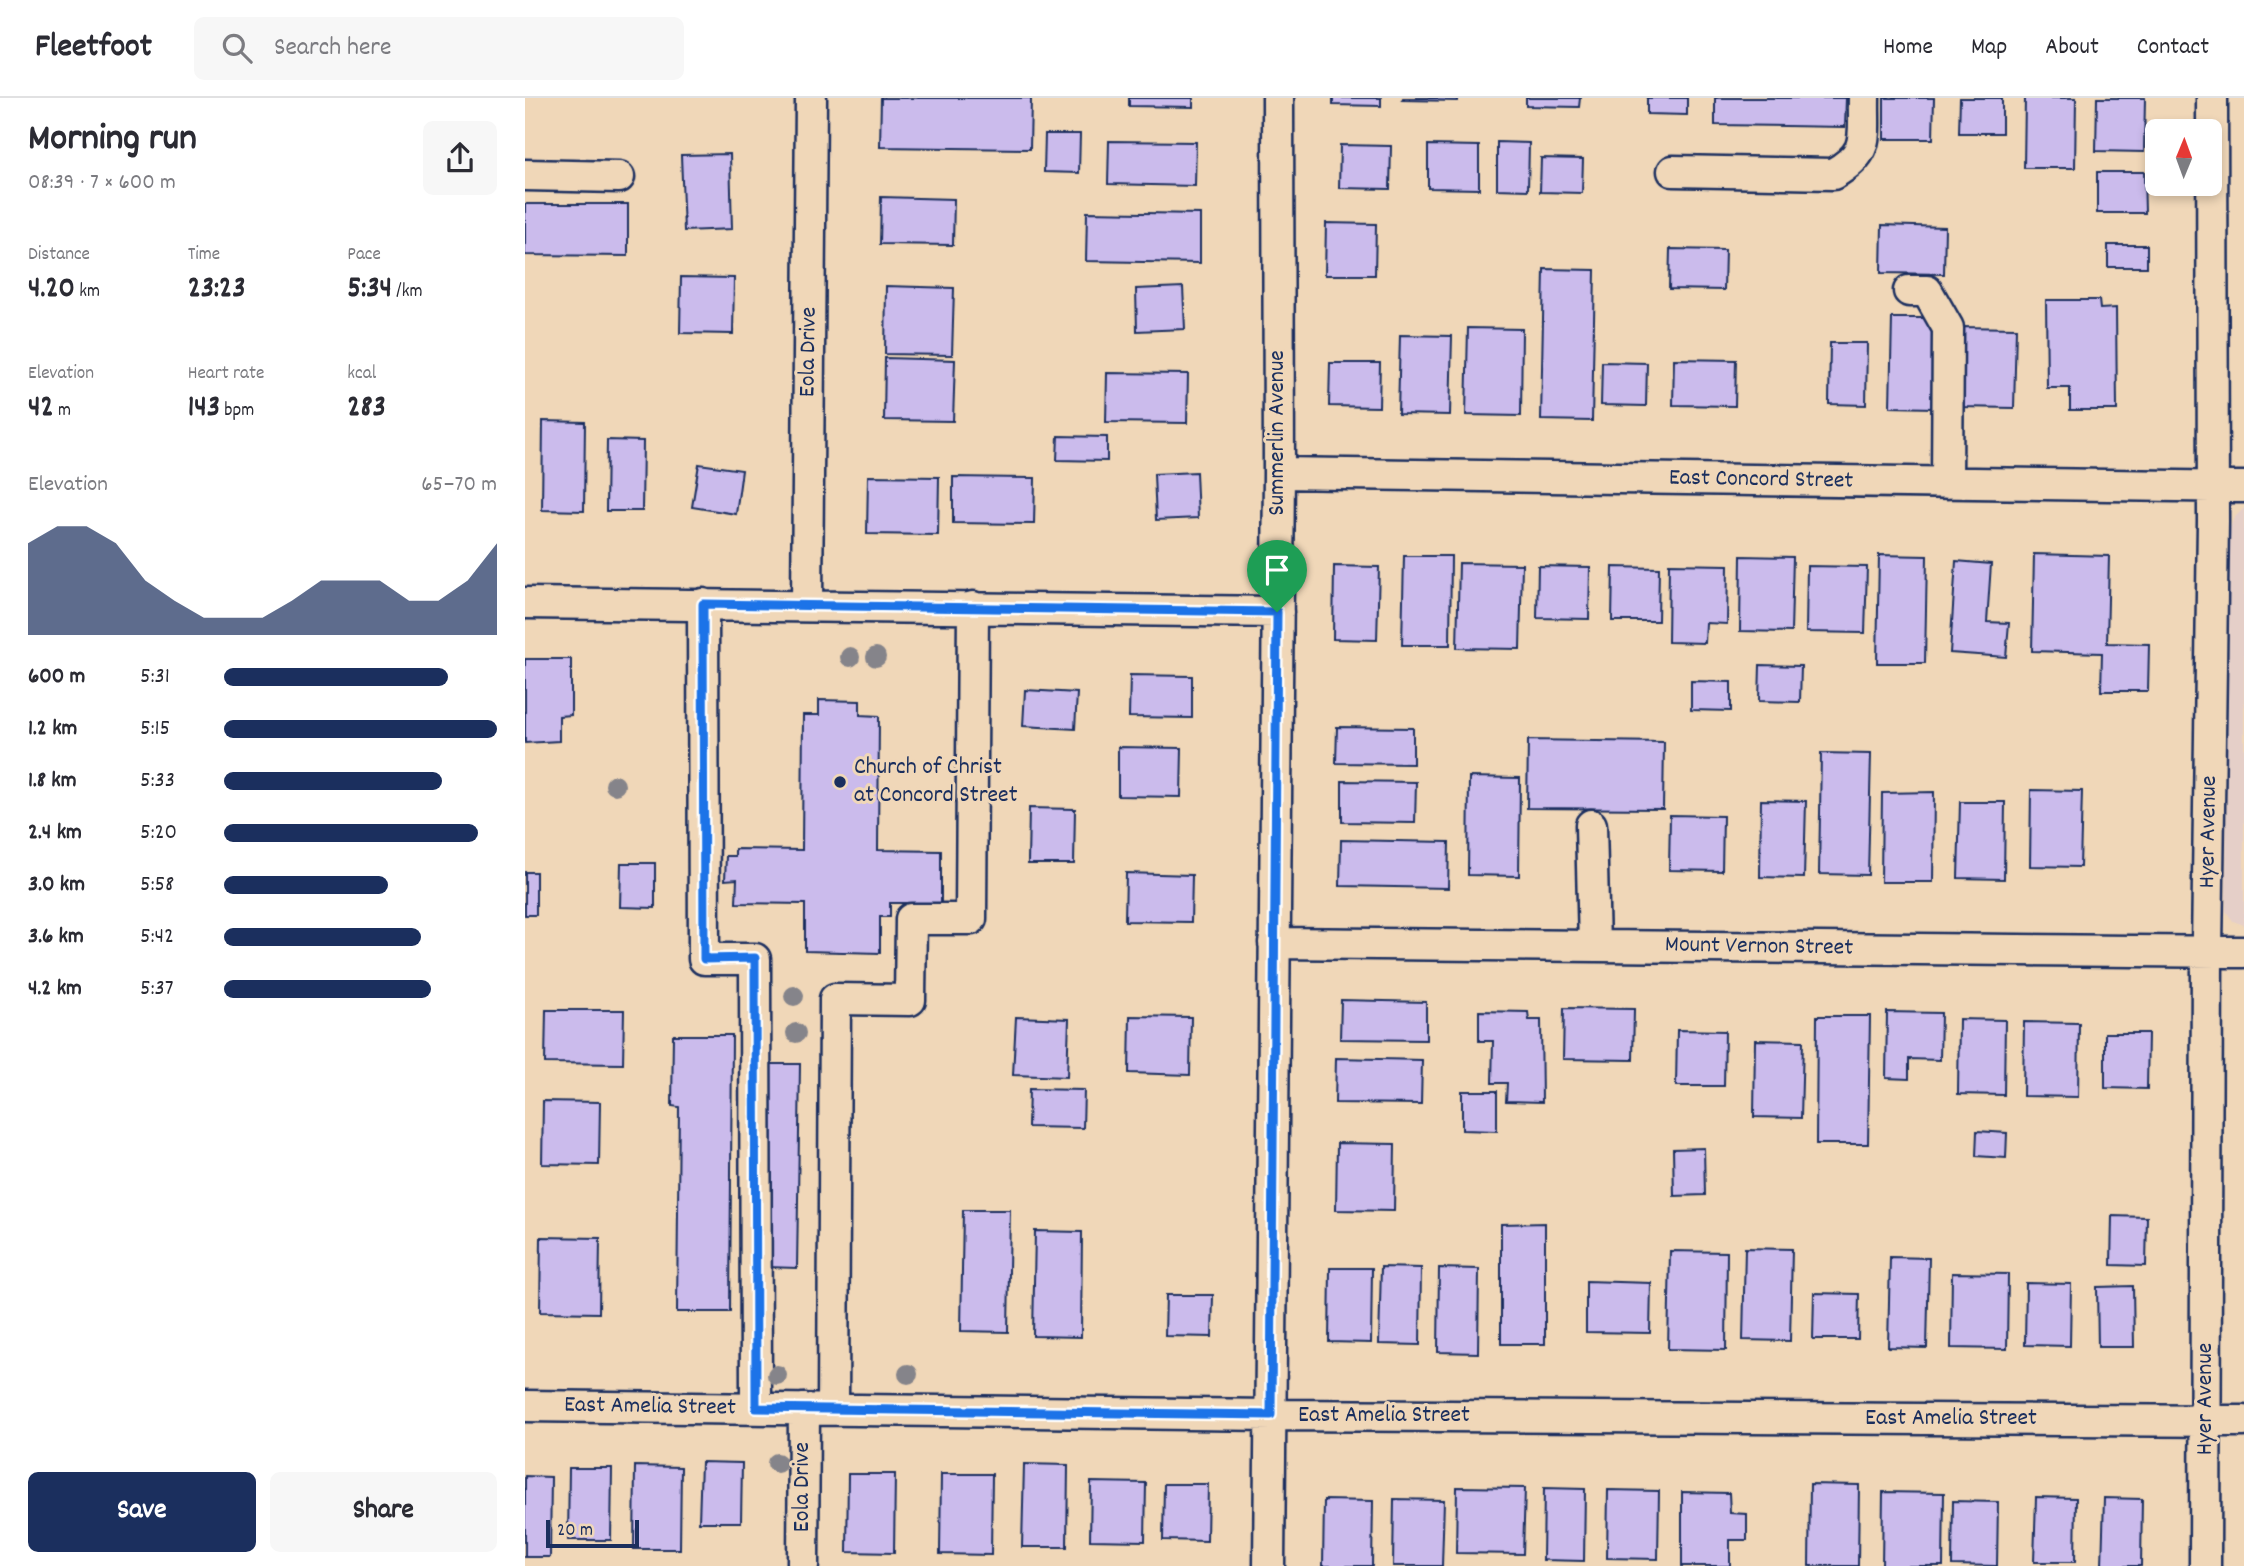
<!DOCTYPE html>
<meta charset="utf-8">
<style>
:root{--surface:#fff;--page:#f7f7f7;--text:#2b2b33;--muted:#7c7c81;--line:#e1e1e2;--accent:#1b2f5e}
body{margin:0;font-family:Dekko,sans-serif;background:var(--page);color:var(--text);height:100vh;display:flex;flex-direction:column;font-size:26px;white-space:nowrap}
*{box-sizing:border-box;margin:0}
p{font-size:23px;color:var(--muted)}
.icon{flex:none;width:38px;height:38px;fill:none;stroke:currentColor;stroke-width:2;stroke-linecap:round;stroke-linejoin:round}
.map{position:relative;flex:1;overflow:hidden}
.panel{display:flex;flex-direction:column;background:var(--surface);width:525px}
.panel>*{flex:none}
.needle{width:46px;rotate:1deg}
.controls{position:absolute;left:1620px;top:21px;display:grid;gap:14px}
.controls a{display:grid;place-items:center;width:77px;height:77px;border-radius:10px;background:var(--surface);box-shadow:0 4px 10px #0003;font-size:35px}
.scale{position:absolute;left:21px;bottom:18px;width:93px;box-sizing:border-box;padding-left:7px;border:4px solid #1b2f5e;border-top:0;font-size:19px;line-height:24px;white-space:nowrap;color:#1b2f5e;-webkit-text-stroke:5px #f0d7b8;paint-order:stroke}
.pin{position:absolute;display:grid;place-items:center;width:60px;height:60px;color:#fff;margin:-72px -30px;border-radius:50% 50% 50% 0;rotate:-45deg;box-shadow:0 0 7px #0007}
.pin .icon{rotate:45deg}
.round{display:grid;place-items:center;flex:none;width:74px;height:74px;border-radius:10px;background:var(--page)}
.summary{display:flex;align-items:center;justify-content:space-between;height:119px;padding:0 28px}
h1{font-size:38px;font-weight:700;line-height:52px}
.figures{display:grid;grid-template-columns:repeat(3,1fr);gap:10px;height:119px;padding:7px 28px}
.figures div{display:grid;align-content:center}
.figures b{font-size:30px;font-weight:700}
.figures small{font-size:19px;font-weight:400}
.figures p{font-size:19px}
.chart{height:196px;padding:14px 28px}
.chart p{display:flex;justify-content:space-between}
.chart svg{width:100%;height:126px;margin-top:7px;fill:var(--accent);opacity:.7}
.action{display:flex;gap:14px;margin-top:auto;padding:14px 28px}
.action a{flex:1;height:80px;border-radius:10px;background:var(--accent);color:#fff;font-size:28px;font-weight:700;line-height:80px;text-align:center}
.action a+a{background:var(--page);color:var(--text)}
ul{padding:0 28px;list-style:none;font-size:23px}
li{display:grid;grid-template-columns:112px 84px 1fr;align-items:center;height:52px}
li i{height:18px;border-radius:9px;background:var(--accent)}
header{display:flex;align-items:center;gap:42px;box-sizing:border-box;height:98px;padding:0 35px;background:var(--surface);border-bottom:2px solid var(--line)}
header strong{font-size:33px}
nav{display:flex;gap:38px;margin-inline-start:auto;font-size:24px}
.search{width:490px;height:63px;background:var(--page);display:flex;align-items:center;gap:18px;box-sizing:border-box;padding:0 24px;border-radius:10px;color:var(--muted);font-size:26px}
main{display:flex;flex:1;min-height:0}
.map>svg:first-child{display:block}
</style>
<header>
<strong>Fleetfoot</strong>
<div class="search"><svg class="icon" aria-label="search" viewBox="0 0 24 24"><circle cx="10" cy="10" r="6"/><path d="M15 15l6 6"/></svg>Search here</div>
<nav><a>Home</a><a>Map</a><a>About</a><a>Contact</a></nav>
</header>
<main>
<section class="panel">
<div class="summary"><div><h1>Morning run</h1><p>08:39 · 7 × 600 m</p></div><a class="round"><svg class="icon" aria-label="share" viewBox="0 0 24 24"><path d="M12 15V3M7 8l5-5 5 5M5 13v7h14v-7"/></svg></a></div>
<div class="figures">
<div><p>Distance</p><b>4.20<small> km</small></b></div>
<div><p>Time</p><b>23:23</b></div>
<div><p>Pace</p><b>5:34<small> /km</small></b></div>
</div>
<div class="figures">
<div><p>Elevation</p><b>42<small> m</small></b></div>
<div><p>Heart rate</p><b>143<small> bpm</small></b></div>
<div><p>kcal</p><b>283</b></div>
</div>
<div class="chart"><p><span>Elevation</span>65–70 m</p>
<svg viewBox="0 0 160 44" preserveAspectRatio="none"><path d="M0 44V12L10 6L20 6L30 12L40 25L50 32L60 38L70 38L80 38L90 32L100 25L110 25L120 25L130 32L140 32L150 25L160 12V44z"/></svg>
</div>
<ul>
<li><b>600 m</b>5:31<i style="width:82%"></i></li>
<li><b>1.2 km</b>5:15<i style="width:100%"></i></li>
<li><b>1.8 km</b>5:33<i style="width:80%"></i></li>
<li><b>2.4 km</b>5:20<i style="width:93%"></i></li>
<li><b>3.0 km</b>5:58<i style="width:60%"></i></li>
<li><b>3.6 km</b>5:42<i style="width:72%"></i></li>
<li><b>4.2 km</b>5:37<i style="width:76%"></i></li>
</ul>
<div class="action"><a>Save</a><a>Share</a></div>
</section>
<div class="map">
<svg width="1719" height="1468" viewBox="0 0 1719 1468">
<rect width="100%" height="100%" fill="#f0d7b8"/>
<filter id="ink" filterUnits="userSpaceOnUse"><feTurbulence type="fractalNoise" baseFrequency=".0143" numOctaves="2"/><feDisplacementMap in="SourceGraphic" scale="14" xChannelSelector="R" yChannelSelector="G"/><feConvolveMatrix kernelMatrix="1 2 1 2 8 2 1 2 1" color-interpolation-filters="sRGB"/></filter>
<g filter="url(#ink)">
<!-- built -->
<path fill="#e5cfc8" d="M1719,410V827L1708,823L1701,813L1703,435L1709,420Z"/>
<!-- building -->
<path fill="#cbbbec" stroke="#1b2f5e" stroke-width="2" d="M356,0H506L505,51L355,49Z
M604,0H668V9L604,8Z
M808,0H856V8L808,7Z
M878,0H933V3L877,2Z
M1001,0H1055L1054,9L1001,8Z
M1122,0H1162V17L1122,16Z
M1190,0H1321L1320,29L1190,27Z
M1359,0H1409L1408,41H1359Z
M1435,0H1477V35H1434Z
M1500,0H1551L1550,70H1499Z
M1572,0H1620L1619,54L1571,53Z
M520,36H555L554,75L519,74Z
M584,43L671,44L670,88L583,86Z
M972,44L1004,45L1003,92L972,91Z
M815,47L866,48L865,91L814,90Z
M903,47L954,48V91L903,90Z
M205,56L207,131L159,133L156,57Z
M1016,60L1058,61L1057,95L1015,94Z
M1572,74H1619L1620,115H1572Z
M356,99L429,101L428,147L355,146Z
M0,106H103V158L0,157Z
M562,114L675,116V165L561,163Z
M801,125L851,126L850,177H800Z
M1357,127L1420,129L1419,176L1356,175Z
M1583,147H1622V169H1583Z
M1145,151L1200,152L1199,192L1144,191Z
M1019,171L1070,172L1067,323L1016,322Z
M156,179L209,180L208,236L155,235Z
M361,188L429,190L427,257L360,256Z
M658,189L660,231L612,233L611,191Z
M1521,202H1574L1575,211L1591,210L1592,312H1545V290H1522Z
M1367,220H1411L1409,310L1365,309Z
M1435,229L1491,230L1489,310L1434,309Z
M943,230L997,231L996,318L941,317Z
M875,237L927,238L925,317L873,316Z
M1305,245H1342L1341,307L1304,306Z
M360,260L430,262L428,323L359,322Z
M1149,261L1211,262L1210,308L1148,307Z
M1077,264L1122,265L1121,308L1076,307Z
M805,265H855L854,309L804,308Z
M582,275L663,276L662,325L581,324Z
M18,323L60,324L59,413L17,412Z
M533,338L582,339V363L532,362Z
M82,342L118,343L117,413H81Z
M174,366L217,372L211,416L167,409Z
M671,374L673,420L631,422L629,376Z
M343,378L414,379L413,437L342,436Z
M428,379L510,380L509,426L428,425Z
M1509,456L1584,458L1582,545L1624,546L1623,593H1576L1577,555L1507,553Z
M1354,457L1402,458L1400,565H1352Z
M879,458H926L925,547H877Z
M1216,458L1268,459L1266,534L1215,533Z
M1431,463L1466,466L1462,524L1484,525L1481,559L1425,555Z
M934,465L997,466L995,551L932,550Z
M1144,466L1203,467L1202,526L1181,525L1180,545L1143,544Z
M809,468L854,469L852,542L808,541Z
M1013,468L1065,469L1064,521L1012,520Z
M1282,468L1342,469L1340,535L1281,534Z
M1088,469L1134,470L1133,523H1087Z
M0,561H46V617L34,618V643L0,645Z
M1235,567L1276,568L1275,604L1234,603Z
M605,577L667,578V620L604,619Z
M1166,583L1206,584V613L1166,612Z
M500,592L552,595L550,631L498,628Z
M294,602L335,603V617L354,618L353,752L416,753V805H365V819H355V855L280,853V806L211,805L212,781L200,782L201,758H210V751L277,752L278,617H294Z
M812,629L888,630V666L811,665Z
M1003,642L1139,644L1138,711L1002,710Z
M593,649L657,650L656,699L593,698Z
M1296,655L1346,656L1343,777L1294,776Z
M944,679L995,680L994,778L943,777Z
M817,683L891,684L890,725L817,724Z
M1506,692L1557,693L1555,769L1505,768Z
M1409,694L1408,784H1356L1357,695Z
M1236,702L1281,703L1279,780L1235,779Z
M1435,704H1480L1479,781L1433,780Z
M504,710L550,711L549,766H503Z
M1145,717L1198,718L1197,773L1144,772Z
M816,742L924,744L923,790L815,788Z
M96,765H130V810L95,809Z
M0,774H11V817H0Z
M601,775L667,777L666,824L600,823Z
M816,902L901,904V942L815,941Z
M1039,910L1109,911L1108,962L1038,961Z
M21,912H99L98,966L20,965Z
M954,913L1003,914L1004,922H1016L1017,1004L981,1003L982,985H967L968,943H954Z
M1362,914L1416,915L1415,962L1384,961V981L1361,980Z
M605,918L666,919L665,977L604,975Z
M1292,918H1345L1343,1046H1291Z
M491,919L544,921L542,979L488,977Z
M1434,921L1480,922L1479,997L1433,996Z
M1499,924L1554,925L1553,999L1498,998Z
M1152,932L1200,933L1199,988H1151Z
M1580,935H1623L1622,991L1580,990Z
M148,937H207L205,1214H152L154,1009L147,1008Z
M1230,942L1278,943L1276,1020L1229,1019Z
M811,960L897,962L896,1006L810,1005Z
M244,966H275L272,1170L241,1169Z
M504,991L559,992L558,1030L503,1029Z
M937,993H972V1033L937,1032Z
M18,1003L75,1004L74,1067L17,1066Z
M1452,1033L1482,1035L1481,1060L1451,1058Z
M812,1045L870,1046L869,1113L811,1112Z
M1179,1050L1180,1097L1149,1098L1148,1051Z
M438,1112H485L483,1234L436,1233Z
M1587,1118L1622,1119L1621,1168L1586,1167Z
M1020,1125V1246H976V1126Z
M510,1133L557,1134L556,1239L508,1238Z
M16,1139L75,1140L74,1215L15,1214Z
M1220,1150L1267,1151L1265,1243L1218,1242Z
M1145,1153L1202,1154L1201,1252L1143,1251Z
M1365,1159L1404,1160L1402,1250L1363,1249Z
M856,1169L896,1170L895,1247L854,1246Z
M805,1170H847L846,1245L804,1244Z
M914,1170L954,1171L953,1255L913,1254Z
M1427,1175L1483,1176L1482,1251L1426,1250Z
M1061,1183L1126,1185L1125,1235L1061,1234Z
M1501,1185L1546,1186L1545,1248L1500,1247Z
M1608,1188L1609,1249H1573L1572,1189Z
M1289,1195L1334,1196L1333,1241H1288Z
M641,1197H688L687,1239L640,1238Z
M176,1364L217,1365L216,1424H174Z
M499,1366L543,1367L542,1449H497Z
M110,1368L156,1369L155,1451H109Z
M44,1370H87L86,1442H43Z
M323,1376H370L369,1455L322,1454Z
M416,1376H467L466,1457L415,1456Z
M0,1378L26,1379L25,1459H0Z
M566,1384L621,1385L620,1443L565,1442Z
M639,1386H683L682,1443L638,1442Z
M1285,1386L1334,1387L1333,1468H1284Z
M932,1389L1000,1390L998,1456L931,1455Z
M1019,1390L1060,1391L1059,1463L1018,1462Z
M1083,1392L1134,1393L1133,1461L1082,1460Z
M1157,1394L1204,1395L1205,1415L1222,1416V1442H1205V1468H1157Z
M1358,1394L1419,1395L1418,1468H1357Z
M1511,1399L1551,1400L1550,1464H1509Z
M1579,1400L1617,1401L1616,1468H1577Z
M869,1401L919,1402L917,1468H868Z
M799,1402L848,1403L847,1468H798Z
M1428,1403L1473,1404L1472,1468L1427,1467Z"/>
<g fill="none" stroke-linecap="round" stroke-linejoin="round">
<defs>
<path id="minor" d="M1148,73L1308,76C1346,54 1338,40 1339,0
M0,77L94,79
M1384,193H1402L1423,230L1422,385
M754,375L1719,389
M0,505L753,514
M178,506L179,861H230L231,1310
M282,507L286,0
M1066,727L1069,848
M749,845L1719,854
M0,1308L746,1317L1719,1323
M308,1311L310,901L385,902L386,821H446L448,509
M278,1468L279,1311
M744,1468L754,375L753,0
M1680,1468L1682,853L1688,423L1687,0"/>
</defs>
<!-- minor casing -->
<use href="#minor" stroke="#1b2f5e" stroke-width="35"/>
<!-- minor -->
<use href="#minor" stroke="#f0d7b8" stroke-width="30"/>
</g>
<!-- trees -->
<g fill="#85848a">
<circle cx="325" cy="559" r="10"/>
<circle cx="351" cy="559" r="10"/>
<circle cx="90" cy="687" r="10"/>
<circle cx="269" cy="898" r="10"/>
<circle cx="271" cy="935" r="10"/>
<circle cx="383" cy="1276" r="10"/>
<circle cx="252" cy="1277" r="10"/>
<circle cx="252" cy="1365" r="10"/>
</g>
</g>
<g fill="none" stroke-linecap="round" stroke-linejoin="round" filter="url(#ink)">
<defs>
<path id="route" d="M178,506L752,514L746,1317L231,1310L230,860L179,861Z"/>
</defs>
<!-- route casing -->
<use href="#route" stroke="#fff" stroke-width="14"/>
<!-- route -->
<use href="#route" stroke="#1a73e8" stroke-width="9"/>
</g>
<!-- markers -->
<circle fill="#1b2f5e" stroke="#f0d7b8" stroke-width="2.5" cx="315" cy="684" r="7"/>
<g text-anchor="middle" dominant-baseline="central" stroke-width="6" stroke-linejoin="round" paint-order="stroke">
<!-- street labels -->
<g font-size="24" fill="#1b2f5e" stroke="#f0d7b8">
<text transform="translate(284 254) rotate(-89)">Eola Drive</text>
<text transform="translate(753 335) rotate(-90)">Summerlin Avenue</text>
<text transform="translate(1236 382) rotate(1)">East Concord Street</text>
<text transform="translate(1684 734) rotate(-89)">Hyer Avenue</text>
<text transform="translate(1234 849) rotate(1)">Mount Vernon Street</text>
<text transform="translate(1681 1301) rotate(-90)">Hyer Avenue</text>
<text transform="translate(125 1309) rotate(1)">East Amelia Street</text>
<text x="859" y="1318">East Amelia Street</text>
<text x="1426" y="1321">East Amelia Street</text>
<text transform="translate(278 1389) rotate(-90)">Eola Drive</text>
</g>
<!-- poi labels -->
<g font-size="24" fill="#1b2f5e" stroke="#f0d7b8" text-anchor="start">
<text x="329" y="670">Church of Christ<tspan x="329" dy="28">at Concord Street</tspan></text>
</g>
</g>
</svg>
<div class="controls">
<a><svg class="needle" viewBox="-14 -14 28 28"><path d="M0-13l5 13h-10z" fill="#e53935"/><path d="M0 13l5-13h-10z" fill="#7c7c81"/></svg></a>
</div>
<div class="scale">20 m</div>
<div class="pin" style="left:752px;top:514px;background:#1e9e55"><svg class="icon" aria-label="arrive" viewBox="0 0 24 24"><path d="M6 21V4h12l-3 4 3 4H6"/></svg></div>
</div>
</main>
